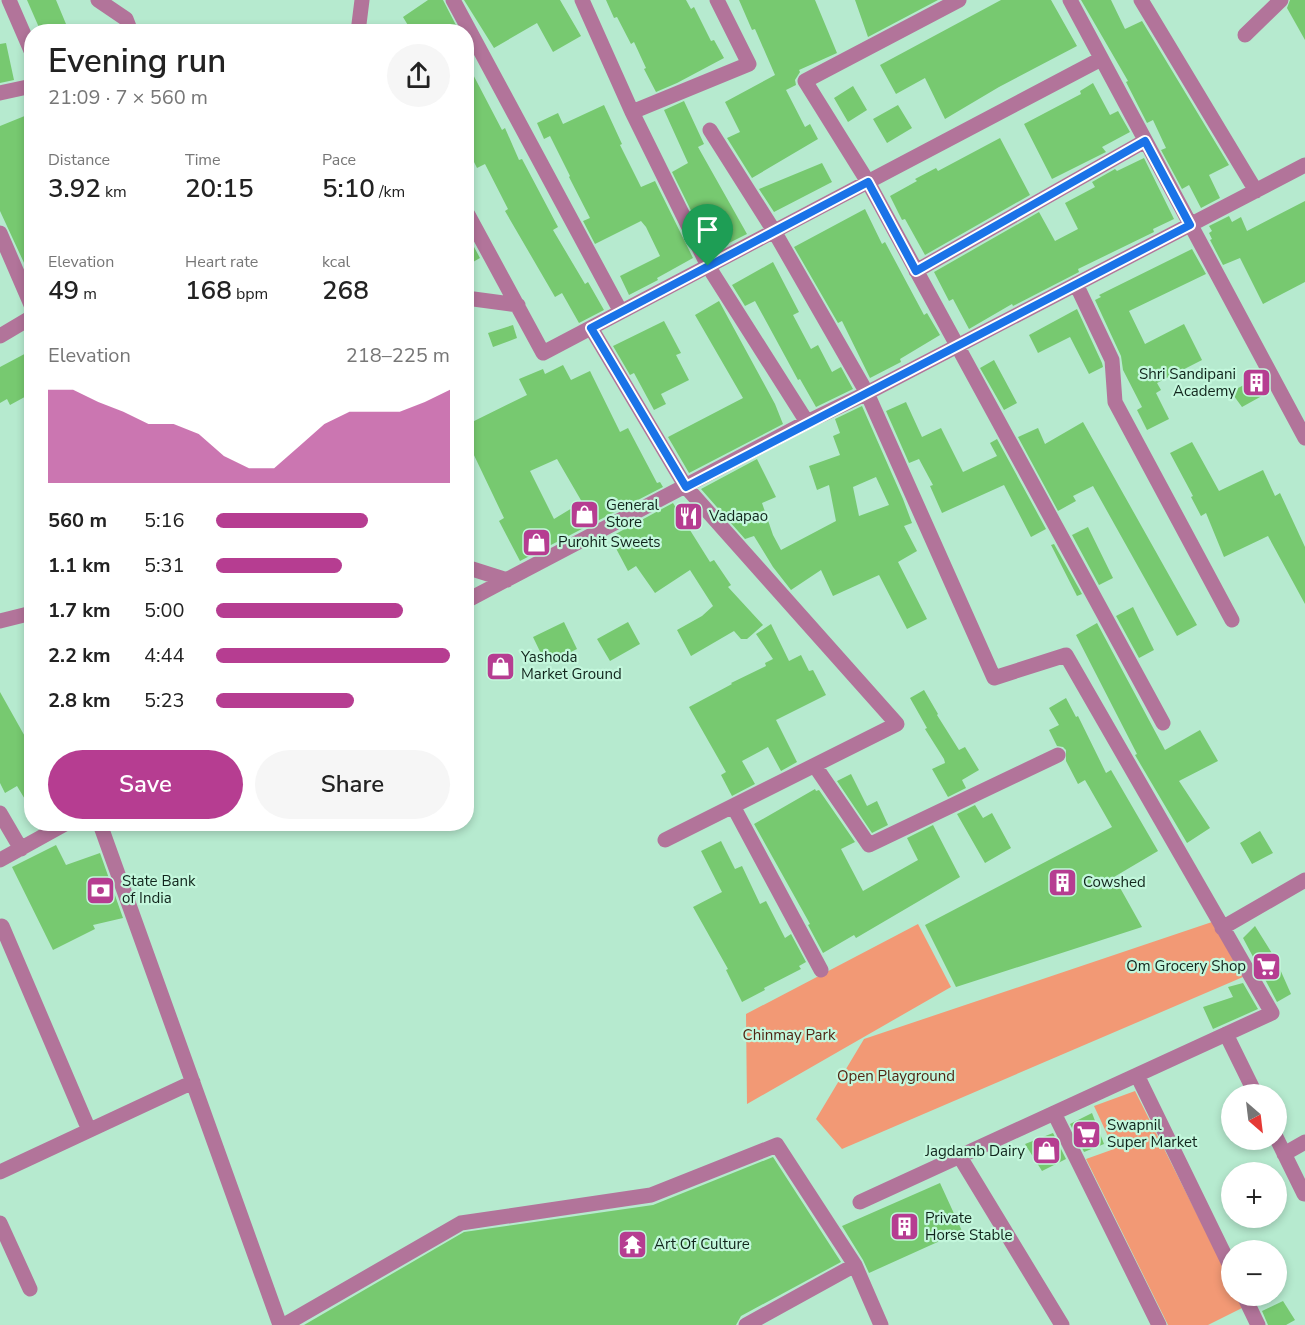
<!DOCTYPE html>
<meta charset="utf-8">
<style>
:root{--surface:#fff;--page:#f6f6f6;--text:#222;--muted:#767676;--accent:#b63d91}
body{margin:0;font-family:"Nunito Sans",sans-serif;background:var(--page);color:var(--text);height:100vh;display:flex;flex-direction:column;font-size:22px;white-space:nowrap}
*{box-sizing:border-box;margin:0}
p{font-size:20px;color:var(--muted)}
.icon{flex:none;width:33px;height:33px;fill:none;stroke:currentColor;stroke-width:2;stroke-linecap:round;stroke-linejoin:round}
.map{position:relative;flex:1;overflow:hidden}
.side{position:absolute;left:24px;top:24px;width:450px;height:807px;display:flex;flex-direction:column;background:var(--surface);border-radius:24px;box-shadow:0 3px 9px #0003}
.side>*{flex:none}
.needle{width:39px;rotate:152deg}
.fabs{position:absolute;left:1221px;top:1084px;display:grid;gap:12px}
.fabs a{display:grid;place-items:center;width:66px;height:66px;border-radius:50%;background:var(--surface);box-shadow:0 3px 9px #0003;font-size:30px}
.pin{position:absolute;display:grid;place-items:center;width:51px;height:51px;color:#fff;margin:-62px -26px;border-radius:50% 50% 50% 0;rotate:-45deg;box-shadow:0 0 6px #0007}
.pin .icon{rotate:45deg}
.round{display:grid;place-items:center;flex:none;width:63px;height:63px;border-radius:32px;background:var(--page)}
.summary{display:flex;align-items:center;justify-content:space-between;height:102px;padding:0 24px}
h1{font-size:33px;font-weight:600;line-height:45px}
.figures{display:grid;grid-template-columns:repeat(3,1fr);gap:9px;height:102px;padding:6px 24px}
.figures div{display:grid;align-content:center}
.figures b{font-size:26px;font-weight:600}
.figures small{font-size:16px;font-weight:400}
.figures p{font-size:16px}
.chart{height:168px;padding:12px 24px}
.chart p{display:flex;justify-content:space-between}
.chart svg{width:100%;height:108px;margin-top:6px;fill:var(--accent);opacity:.7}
.cta{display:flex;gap:12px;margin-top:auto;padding:12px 24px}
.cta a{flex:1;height:69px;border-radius:36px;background:var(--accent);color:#fff;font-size:24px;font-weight:600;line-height:69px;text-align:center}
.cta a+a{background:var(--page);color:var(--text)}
ul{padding:0 24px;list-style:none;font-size:20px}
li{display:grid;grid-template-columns:96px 72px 1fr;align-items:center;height:45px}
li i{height:15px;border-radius:8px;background:var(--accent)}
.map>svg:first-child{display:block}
</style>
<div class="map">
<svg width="1305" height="1325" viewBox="0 0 1305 1325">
<rect width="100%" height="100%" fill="#b6eacf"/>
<!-- green -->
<path fill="#f29975" d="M1212,922L1243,977L842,1149L816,1119L864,1039Z
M918,924L951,987L747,1104L746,1014Z
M1135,1091L1231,1282L1232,1296H1239L1244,1307L1208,1325H1168L1086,1159L1114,1149L1094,1106Z"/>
<!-- building -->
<path fill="#77c970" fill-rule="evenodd" d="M27,0H56L66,24L48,32H41Z
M428,0H443L458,29L455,32H412L403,17Z
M464,0H560L581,36L553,52L537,23L494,48Z
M606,0H686L691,9L694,7L711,41L714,40L724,58L677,83L656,92L644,69L646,68L634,42L631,44L617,17L614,18Z
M739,0H815L837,53L799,70L800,72L795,80L796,85L786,90L805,127L810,124L818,139L752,178L727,138L740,132L725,102L775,75L755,29L752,30Z
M855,0H938L868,37Z
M1001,0H1051L1077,46L999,87L945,119L925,78L896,94L880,65Z
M1081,0H1111L1125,29L1142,21L1229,165L1209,175L1220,198L1201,208L1189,185L1182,189L1161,150L1166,148L1153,120L1147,123L1126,82L1128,81Z
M1290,0H1305V40L1287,8Z
M6,43L14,80L0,83V44Z
M466,61L502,130L505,128L519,160L522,159L558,227L553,230L585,284L588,282L604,310L579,323L562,293L555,297L505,211L508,209L485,164L477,168L466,146Z
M1093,83L1110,115L1118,111L1130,132L1102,147L1106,152L1052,179L1024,124L1081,94L1080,91Z
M853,86L867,110L848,122L834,98Z
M684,101L704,144L698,147L747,234L713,251L710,249L672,172L688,163L664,110Z
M604,105L622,144L620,145L641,187L655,181L693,258L657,278L658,280L629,295L620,276L660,256L646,227L641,221L595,244L583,221L590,218L569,177L570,176L550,136L544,139L537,123L558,113L563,124Z
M898,105L912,128L887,143L873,119Z
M32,113V278H31L0,211V126Z
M1000,138L1030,195L925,255L905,219L902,220L890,196L917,181L915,179L936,168L938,171Z
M1144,158L1174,219L1153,229L1154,232L1078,269L1079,272L1013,306L1012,304L969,329L953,299L949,301L934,272L1039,212L1055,241L1078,229L1065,203L1095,187L1092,182L1115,169L1117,171Z
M822,163L832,182L774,212L759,189Z
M1305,201V282L1263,304L1240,258L1223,265L1210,240L1212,239L1209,233L1212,231L1209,226L1229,216L1232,222L1241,217L1247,231Z
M865,209L882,244L885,242L924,315L927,313L940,335L900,359L901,362L870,378L842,321L838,323L794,247Z
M466,232L480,258L466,266Z
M1192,249L1206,274L1129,311L1145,344L1184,324L1202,360L1157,383L1161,390L1156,393L1169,419L1147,430L1137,410L1142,407L1123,370L1121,356L1095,300L1101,297L1099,295Z
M773,262L799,312L793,315L811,349L818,345L832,372L841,367L853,389L816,407L800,379L798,380L755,301L745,306L732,285Z
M719,301L775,404L783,424L689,473L668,437L743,398L695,315Z
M1077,309L1102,363L1103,367L1089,374L1070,337L1038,353L1029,335Z
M664,321L681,353L676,355L689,380L661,394L666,404L654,410L634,373L630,375L613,346Z
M513,325L517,338L493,347L488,333Z
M32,350V393L10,405L7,399L0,403V367Z
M994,360L1017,403L1004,410L980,368Z
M563,365L571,380L590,371L620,432L628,428L657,483L660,482L663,487L520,561L499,521L504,518L472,451L466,454V425L527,395L519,379L543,369L545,374ZM557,459L582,502L554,519L530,471Z
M1260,376L1269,392L1242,407L1231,392Z
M906,402L922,437L941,428L963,472L997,456L990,443L997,439L1046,529L1031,537L1004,485L942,513L930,486L933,485L919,459L909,463L886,411Z
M862,406L903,499L912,523L904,526L917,551L898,562L927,619L907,629L879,575L833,596L821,570L791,590L773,567L754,536L745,539L701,489L757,459L776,497L762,503L773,535L781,550L836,521L829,485L817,490L809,466L840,455L833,436L840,433L835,419ZM876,477L889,505L859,516L853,487Z
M1083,422L1197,625L1177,636L1093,486L1073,496L1076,501L1058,511L1018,437L1038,428L1045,444Z
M1192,442L1219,491L1263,470L1275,496L1280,493L1305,547V604L1268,536L1224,557L1206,513L1201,516L1191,497L1193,496L1170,453Z
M673,503L710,562L714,560L731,585L728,587L763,625L747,639H741L734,631L691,656L677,630L702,616L713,606L690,570L655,593L636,566L628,571L610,537Z
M1088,527L1113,578L1099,585L1072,535Z
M1054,544L1082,594L1077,596L1051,545Z
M1133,607L1154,650L1139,658L1116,616Z
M564,622L577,649L546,664L533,637Z
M628,622L640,644L610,661L597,639Z
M1097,623L1165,750L1200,730L1218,761L1179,781L1210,828L1187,843L1135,755L1137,754L1076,635Z
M771,624L789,661L801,655L809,671L813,670L826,695L776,720L797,762L781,771L768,747L742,761L755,784L732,796L721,775L726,772L689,707L732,684L731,683L766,666L765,663L773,659L756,634Z
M924,690L938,714L937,715L959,750L965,747L979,770L962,780L966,788L948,797L932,769L945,763L944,759L925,729L927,728L910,698Z
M0,692L32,749V811L17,786L5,793L0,783Z
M1066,698L1076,717L1078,716L1106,773L1111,770L1158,851L1114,877L1142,927L956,987L925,925L1112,827L1085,780L1078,784L1066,761V750L1063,747L1057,746L1049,730L1059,725L1049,708Z
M851,774L867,806L877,801L888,825L872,833L837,781Z
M815,789L816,791L819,790L855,842L841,849L863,891L918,860L907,838L933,825L960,877L856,938L854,935L823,953L808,925L810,924L754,824Z
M975,805L983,818L992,813L1011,848L985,863L957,814Z
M1260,831L1273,853L1252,864L1240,843Z
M721,841L735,869L742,866L760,904L766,901L785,938L791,934L806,962L799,966L801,969L764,988L765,990L742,1002L726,970L728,969L693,907L722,892L701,851Z
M56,845L66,865L100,853L123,918L93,925L95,929L53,950L12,867Z
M1255,926L1275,958L1291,994L1277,1002L1243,938Z
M1243,983L1258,1009L1213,1029L1203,1007L1233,997L1228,987Z
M1092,1113L1104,1144L1084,1152L1070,1124Z
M1053,1133L1066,1159L1042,1171L1025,1144Z
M773,1157L841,1262L741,1316L736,1325H304L464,1232L653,1205Z
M940,1183L962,1231L869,1273L863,1260L842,1226Z
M1283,1301L1295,1320L1286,1325H1268L1262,1311Z"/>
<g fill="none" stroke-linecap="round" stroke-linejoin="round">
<!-- minor -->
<path stroke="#b2749a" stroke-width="15" d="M9,0L32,53
M98,0L126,19L131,32
M453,0L621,312
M582,0L632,112
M717,0L749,64L632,112L708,266L807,422
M959,0L805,81L868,182L1163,723
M1070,0L1305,438
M1141,0L1256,191
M358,32L362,0
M1245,35L1281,0
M0,93L32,86
M710,130L774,231L867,393L994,678L1066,655L1272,1013L860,1202
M466,211L543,353L1101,59
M0,233L32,307
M916,271L1145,141
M1076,284L1112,360L1115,402L1232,620
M466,298L518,305
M591,328L686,487L897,724L665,840
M0,336L32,317
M466,567L507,580
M466,601L807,422L867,393L1305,165
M0,621L32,613
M815,766L869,845L1058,755
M733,806L821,970
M0,813L21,849
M100,824L280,1325
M0,860L65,824
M0,927L2,926L89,1130
M1222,928L1305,880
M1226,1034L1256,1095
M1137,1075L1232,1270
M1054,1113L1159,1325
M1276,1137L1304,1194
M1284,1154L1305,1142
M960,1157L1062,1325
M0,1172L193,1082
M0,1223L30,1289
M1244,1296L1258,1325
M284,1325L461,1223L651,1195L777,1145L855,1265L881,1325
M746,1325L855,1265"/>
</g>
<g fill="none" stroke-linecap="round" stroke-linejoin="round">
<defs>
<path id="route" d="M1145,141L1190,225L686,487L591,328L868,182L916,271Z"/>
</defs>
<!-- route casing -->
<use href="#route" stroke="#fff" stroke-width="12"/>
<!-- route -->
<use href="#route" stroke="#1a73e8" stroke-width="8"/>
</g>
<!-- icons -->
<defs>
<symbol id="building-square" viewBox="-11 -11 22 22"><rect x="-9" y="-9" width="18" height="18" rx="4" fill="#b63d91" stroke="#c3f7dc"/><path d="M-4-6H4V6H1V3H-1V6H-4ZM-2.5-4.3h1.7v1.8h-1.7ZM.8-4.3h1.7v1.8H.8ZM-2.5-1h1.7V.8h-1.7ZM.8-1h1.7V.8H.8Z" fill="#fff"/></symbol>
<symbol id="shop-square" viewBox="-11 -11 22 22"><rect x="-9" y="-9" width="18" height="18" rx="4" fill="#b63d91" stroke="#c3f7dc"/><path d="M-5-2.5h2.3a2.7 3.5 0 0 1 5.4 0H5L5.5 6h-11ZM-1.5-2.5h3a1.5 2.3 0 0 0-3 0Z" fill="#fff"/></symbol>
<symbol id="restaurant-square" viewBox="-11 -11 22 22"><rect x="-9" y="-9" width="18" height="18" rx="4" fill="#b63d91" stroke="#c3f7dc"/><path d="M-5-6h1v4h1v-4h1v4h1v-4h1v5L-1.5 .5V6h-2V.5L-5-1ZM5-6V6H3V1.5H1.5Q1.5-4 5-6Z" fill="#fff"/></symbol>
<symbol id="bank-square" viewBox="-11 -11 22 22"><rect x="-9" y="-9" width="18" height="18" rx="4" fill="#b63d91" stroke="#c3f7dc"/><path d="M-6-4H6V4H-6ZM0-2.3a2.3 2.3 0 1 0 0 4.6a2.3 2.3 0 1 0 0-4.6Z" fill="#fff"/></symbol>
<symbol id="supermarket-square" viewBox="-11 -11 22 22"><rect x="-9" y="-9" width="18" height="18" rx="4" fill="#b63d91" stroke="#c3f7dc"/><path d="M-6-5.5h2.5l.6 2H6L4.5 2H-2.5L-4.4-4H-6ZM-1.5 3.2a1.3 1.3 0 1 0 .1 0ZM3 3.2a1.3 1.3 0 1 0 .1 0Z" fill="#fff"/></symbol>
<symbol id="temple-square" viewBox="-11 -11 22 22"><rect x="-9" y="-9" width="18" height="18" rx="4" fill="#b63d91" stroke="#c3f7dc"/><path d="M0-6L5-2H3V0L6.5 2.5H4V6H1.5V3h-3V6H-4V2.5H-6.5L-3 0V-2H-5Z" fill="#fff"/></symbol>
</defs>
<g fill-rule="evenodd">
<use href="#building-square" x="1240" y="366" width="33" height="33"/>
<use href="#shop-square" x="568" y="498" width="33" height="33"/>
<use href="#restaurant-square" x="672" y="500" width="33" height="33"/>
<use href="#shop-square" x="520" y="526" width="33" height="33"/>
<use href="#shop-square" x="484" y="650" width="33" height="33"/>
<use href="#building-square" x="1046" y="866" width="33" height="33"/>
<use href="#bank-square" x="84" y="874" width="33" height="33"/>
<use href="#supermarket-square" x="1250" y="950" width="33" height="33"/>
<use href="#supermarket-square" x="1070" y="1118" width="33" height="33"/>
<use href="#shop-square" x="1030" y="1134" width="33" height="33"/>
<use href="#building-square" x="888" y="1210" width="33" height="33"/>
<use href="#temple-square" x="616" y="1228" width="33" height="33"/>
</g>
<g text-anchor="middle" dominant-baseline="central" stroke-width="4.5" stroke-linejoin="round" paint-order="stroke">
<!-- poi labels -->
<g font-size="15" fill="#11251c" stroke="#c3f7dc" text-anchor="start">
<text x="1236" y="374" text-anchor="end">Shri Sandipani<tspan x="1236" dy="17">Academy</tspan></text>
<text x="606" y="505">General<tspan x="606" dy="17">Store</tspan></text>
<text x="709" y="516">Vadapao</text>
<text x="558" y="542">Purohit Sweets</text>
<text x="521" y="657">Yashoda<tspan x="521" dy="17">Market Ground</tspan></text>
<text x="122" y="881">State Bank<tspan x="122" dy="17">of India</tspan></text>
<text x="1083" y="882">Cowshed</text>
<text x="1246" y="966" text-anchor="end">Om Grocery Shop</text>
<text x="1107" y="1125">Swapnil<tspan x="1107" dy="17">Super Market</tspan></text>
<text x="1025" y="1151" text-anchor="end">Jagdamb Dairy</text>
<text x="925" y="1218">Private<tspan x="925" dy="17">Horse Stable</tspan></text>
<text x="654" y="1244">Art Of Culture</text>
</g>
<!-- park labels -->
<g font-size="15" fill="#512614" stroke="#c3f7dc">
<text x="789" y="1035">Chinmay Park</text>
<text x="896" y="1076">Open Playground</text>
</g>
</g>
</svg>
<div class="fabs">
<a><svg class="needle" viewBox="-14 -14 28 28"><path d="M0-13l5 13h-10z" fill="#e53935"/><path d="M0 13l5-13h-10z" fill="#767676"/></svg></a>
<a>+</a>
<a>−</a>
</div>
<div class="pin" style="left:708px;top:266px;background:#1e9e55"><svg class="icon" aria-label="arrive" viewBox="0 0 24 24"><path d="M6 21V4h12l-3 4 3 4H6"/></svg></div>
<section class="side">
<div class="summary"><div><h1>Evening run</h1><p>21:09 · 7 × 560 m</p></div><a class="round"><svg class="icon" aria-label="share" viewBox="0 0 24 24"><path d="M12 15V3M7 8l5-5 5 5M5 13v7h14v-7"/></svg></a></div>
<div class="figures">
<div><p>Distance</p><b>3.92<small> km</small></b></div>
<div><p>Time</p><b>20:15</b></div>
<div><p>Pace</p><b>5:10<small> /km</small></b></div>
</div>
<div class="figures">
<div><p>Elevation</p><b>49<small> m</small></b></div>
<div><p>Heart rate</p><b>168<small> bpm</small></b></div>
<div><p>kcal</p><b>268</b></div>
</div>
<div class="chart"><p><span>Elevation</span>218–225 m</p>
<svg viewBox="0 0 160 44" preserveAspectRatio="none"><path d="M0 44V6L10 6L20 11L30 15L40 20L50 20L60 24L70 33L80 38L90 38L100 29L110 20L120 15L130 15L140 15L150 11L160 6V44z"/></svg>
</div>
<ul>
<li><b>560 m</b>5:16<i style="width:65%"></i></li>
<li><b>1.1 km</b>5:31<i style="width:54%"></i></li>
<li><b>1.7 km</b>5:00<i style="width:80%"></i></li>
<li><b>2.2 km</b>4:44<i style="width:100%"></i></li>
<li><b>2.8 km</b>5:23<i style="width:59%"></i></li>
</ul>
<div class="cta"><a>Save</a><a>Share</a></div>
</section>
</div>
